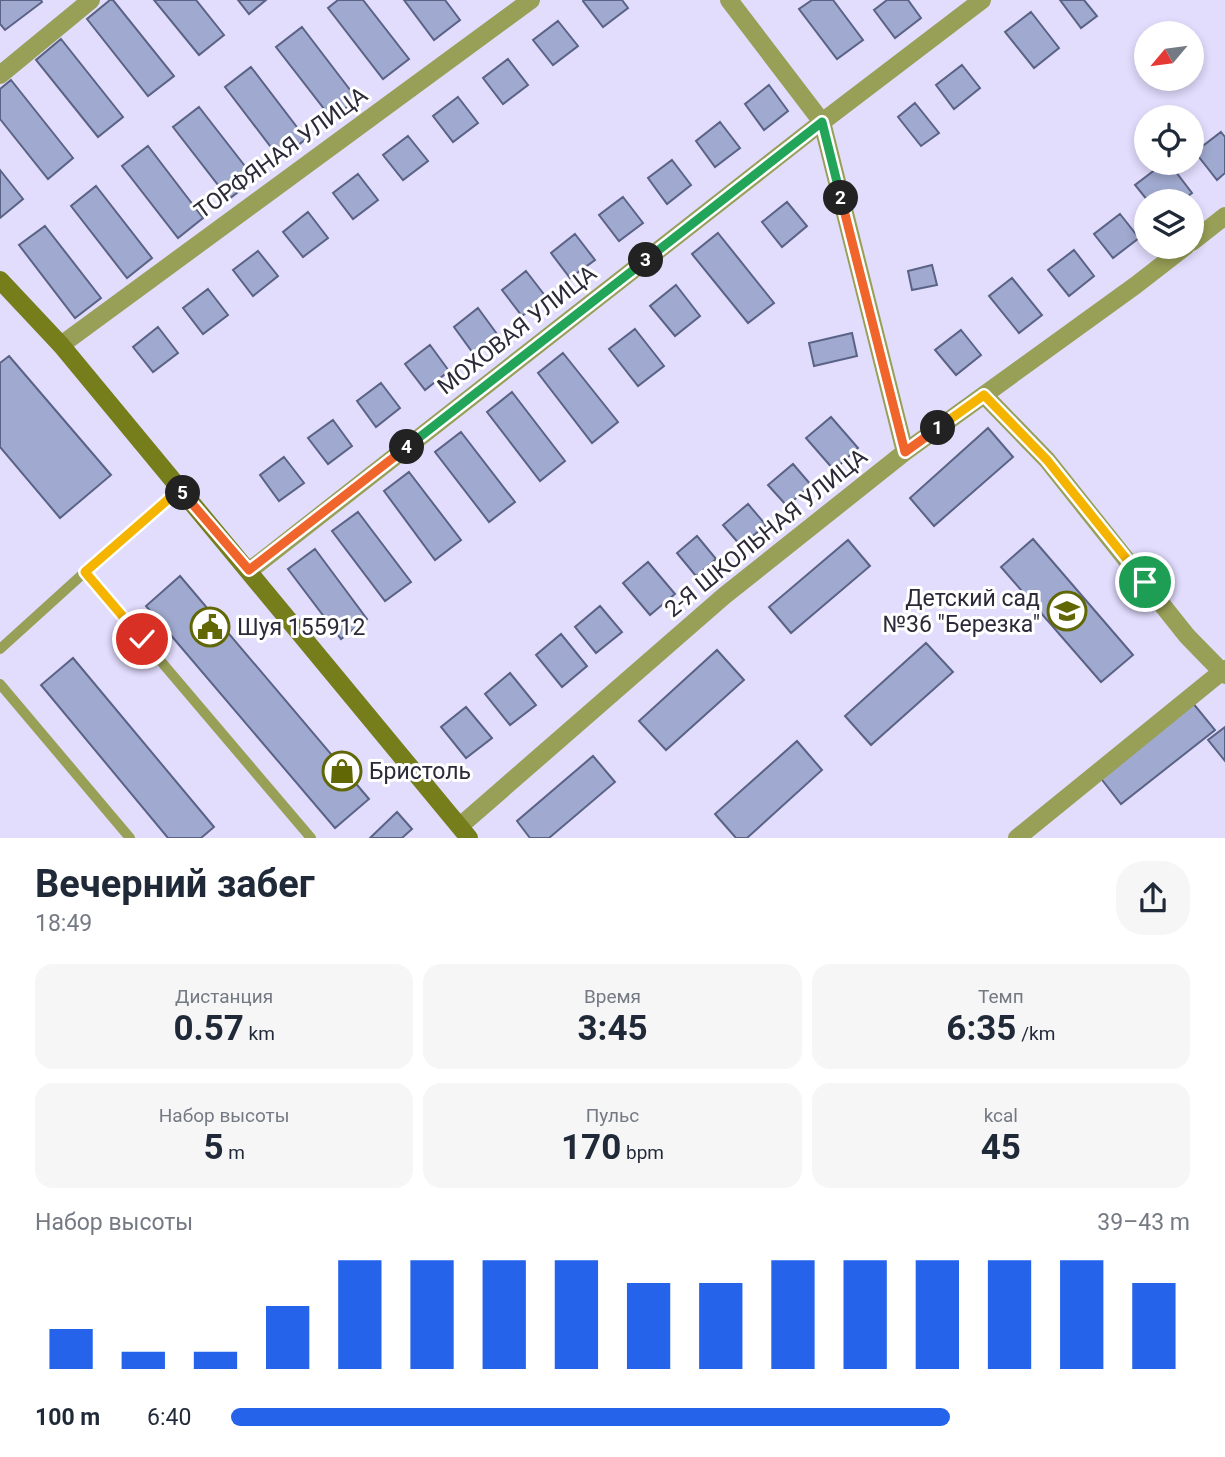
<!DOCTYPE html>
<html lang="ru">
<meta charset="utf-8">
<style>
:root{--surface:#fff;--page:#f6f6f7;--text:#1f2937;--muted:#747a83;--accent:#2563eb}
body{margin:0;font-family:Roboto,sans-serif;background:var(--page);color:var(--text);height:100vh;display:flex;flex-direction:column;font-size:26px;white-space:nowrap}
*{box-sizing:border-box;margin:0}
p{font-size:23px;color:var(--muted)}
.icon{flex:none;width:38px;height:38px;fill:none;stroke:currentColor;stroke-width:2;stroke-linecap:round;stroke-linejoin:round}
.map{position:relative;height:838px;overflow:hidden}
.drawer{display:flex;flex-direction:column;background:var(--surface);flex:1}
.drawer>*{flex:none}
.needle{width:46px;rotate:241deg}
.tools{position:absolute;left:1134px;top:21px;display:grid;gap:14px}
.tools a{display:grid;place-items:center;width:70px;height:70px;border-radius:50%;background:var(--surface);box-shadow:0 4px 10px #0003;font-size:35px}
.pin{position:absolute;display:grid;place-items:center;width:60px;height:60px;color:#fff;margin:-30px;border:4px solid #fff;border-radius:50%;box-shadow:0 2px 7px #0007}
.km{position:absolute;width:35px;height:35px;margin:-18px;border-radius:50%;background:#222;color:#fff;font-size:19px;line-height:35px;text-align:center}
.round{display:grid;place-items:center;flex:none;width:74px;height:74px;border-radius:28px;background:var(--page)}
.summary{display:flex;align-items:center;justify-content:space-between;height:119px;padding:0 35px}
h1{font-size:38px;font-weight:700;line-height:52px}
.metrics{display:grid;grid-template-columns:repeat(3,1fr);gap:10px;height:119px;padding:7px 35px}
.metrics div{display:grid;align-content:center;border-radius:18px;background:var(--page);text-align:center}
.metrics b{font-size:35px;font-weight:700}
.metrics small{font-size:19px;font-weight:400}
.metrics p{font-size:19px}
.chart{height:196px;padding:14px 35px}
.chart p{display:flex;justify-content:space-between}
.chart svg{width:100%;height:126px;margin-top:7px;stroke:var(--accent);stroke-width:6}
ul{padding:0 35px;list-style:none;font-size:23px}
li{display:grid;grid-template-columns:112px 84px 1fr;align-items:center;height:52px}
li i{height:18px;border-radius:9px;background:var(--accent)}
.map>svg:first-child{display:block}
</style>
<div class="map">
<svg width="1225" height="838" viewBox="0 0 1225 838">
<rect width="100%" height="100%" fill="#e2dcfd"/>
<!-- building -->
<path fill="#a0aad0" stroke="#5a6385" stroke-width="2" d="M0,0H41L42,2L5,30L0,24Z
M110,0H113L174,76L148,96L87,19Z
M154,0H196L224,35L199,55Z
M238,0H266L249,14Z
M338,0H363L409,59L383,79L328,8Z
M404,0H445L460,20L434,40Z
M584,0H622L628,8L603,27L583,1Z
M812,0H833L863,40L837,59L799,9Z
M887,0H908L921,18L895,38L874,10Z
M1060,0H1084L1097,16L1081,28Z
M1031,12L1059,48L1034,68L1005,32Z
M558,21L578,46L553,65L533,40Z
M302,27L357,99L332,119L276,47Z
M61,39L123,117L98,137L36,60Z
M508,59L528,85L503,104L483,78Z
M962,65L980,88L954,109L936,85Z
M251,67L306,139L280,159L225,87Z
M11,80L73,158L48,179L0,119V89Z
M769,85L788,111L764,130L745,104Z
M458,97L478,123L453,142L433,116Z
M915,103L939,133L921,146L898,117Z
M199,107L255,179L229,199L173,127Z
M720,122L740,148L715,167L696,141Z
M1221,132L1225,137V173L1217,180L1195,152Z
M408,136L428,161L403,180L383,155Z
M148,146L203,218L178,238L122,166Z
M672,160L691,185L667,204L648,178Z
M1164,163H1169L1192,193L1181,201H1148L1135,185Z
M0,170L23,199L0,218Z
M358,174L378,200L353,219L333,193Z
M96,186L152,258L127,278L71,206Z
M623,197L643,223L619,241L599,215Z
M787,202L807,226L782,247L762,222Z
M308,212L328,238L303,257L283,232Z
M1120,214L1139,238L1113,258L1094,234Z
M45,226L101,298L75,318L19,245Z
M718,233L774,303L748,323L692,254Z
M575,234L595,260L570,278L551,253Z
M1074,250L1094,276L1069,296L1048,270Z
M258,251L278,276L253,296L233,270Z
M932,265L937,285L912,290L908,271Z
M526,271L546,297L522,316L502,290Z
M1012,278L1042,315L1019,333L989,296Z
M676,285L700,316L675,336L650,306Z
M208,289L228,315L203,334L183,308Z
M478,308L497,334L473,353L454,327Z
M158,327L178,353L153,372L133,347Z
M635,329L664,366L638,386L609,349Z
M961,330L981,355L956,375L935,350Z
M852,333L857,356L814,366L809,343Z
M430,345L449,371L425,390L405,364Z
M563,353L618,422L592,443L538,373Z
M9,356L111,475L60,518L0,447V363Z
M381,383L400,408L376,427L357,401Z
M512,392L565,461L540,481L487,412Z
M831,417L858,448L834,470L806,438Z
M333,420L352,446L328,464L308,438Z
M988,428L1013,457L934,526L910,498Z
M461,432L515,502L489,522L435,452Z
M284,457L304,483L279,501L260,475Z
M793,464L811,485L787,506L768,485Z
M409,472L461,540L435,560L384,491Z
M748,504L766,525L741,546L723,525Z
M358,512L411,582L385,601L332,531Z
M697,536L716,559L696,576L677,553Z
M1033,539L1133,655L1101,682L1001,567Z
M848,540L870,566L791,633L769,607Z
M315,549L367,619L341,639L288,569Z
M648,562L675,594L650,615L623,583Z
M180,576L369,799L335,828L146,606Z
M600,606L622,632L596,653L575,627Z
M561,634L587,666L562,687L536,655Z
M926,643L953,672L871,745L845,716Z
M717,650L744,680L666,750L639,721Z
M73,658L214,827L201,838H168L41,685Z
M510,673L536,705L510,725L485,694Z
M1192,702L1215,730L1121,804L1099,776Z
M466,707L492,738L466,758L441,727Z
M1225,727V761L1208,740Z
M797,741L822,770L747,838H736L715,814Z
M593,756L615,782L549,838H530L517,821Z
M397,812L412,829L402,838H370Z"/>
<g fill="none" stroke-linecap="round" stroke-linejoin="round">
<!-- lane -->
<path stroke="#989f57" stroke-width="10" d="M180,489L85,572L311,838
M0,649L85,572
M0,684L130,838"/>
<!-- street -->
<path stroke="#989f57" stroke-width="18" d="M729,0L822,122L905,452
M0,75L91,0
M1192,242L1225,216
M61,345L531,0
M984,395L1047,460L1187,636L1225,675
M249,571L822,122L982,0
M460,826L724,596L905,452L1136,285L1185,247
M1017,838L1225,669"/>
<!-- secondary -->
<path stroke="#767d1b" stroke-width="18" d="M0,280L61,345L469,838"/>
</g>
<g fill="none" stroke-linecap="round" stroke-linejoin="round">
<defs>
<path id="split-1" d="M938,428L984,395L1047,460L1145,582"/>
<path id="split-2" d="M841,198L905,452L938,428"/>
<path id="split-3" d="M646,260L822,122L841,198"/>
<path id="split-4" d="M407,447L646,260"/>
<path id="split-5" d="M183,493L249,570L407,447"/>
<path id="split-6" d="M142,639L85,572L180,489L183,493"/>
</defs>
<!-- split-1 casing -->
<use href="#split-1" stroke="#fff" stroke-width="14"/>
<!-- split-2 casing -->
<use href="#split-2" stroke="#fff" stroke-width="14"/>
<!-- split-3 casing -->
<use href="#split-3" stroke="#fff" stroke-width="14"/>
<!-- split-4 casing -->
<use href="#split-4" stroke="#fff" stroke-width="14"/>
<!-- split-5 casing -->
<use href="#split-5" stroke="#fff" stroke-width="14"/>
<!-- split-6 casing -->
<use href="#split-6" stroke="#fff" stroke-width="14"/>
<!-- split-1 -->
<use href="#split-1" stroke="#f5b400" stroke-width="9"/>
<!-- split-2 -->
<use href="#split-2" stroke="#f0652b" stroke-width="9"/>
<!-- split-3 -->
<use href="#split-3" stroke="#22a559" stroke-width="9"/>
<!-- split-4 -->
<use href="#split-4" stroke="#22a559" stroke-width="9"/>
<!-- split-5 -->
<use href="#split-5" stroke="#f0652b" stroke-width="9"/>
<!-- split-6 -->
<use href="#split-6" stroke="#f5b400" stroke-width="9"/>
</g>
<!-- icons -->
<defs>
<symbol id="school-ring" viewBox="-11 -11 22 22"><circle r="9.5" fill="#fff" stroke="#616705" stroke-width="1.5"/><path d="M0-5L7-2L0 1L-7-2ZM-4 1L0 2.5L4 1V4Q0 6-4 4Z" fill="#616705"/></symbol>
<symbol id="civic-ring" viewBox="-11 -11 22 22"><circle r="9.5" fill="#fff" stroke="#616705" stroke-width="1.5"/><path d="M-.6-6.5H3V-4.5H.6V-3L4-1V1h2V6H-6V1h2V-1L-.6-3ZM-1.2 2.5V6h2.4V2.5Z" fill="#616705"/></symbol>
<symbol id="shop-ring" viewBox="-11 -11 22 22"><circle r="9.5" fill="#fff" stroke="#616705" stroke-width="1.5"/><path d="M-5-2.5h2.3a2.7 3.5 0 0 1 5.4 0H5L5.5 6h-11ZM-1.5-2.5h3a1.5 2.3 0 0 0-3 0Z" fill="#616705"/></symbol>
</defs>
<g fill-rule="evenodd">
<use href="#school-ring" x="1045" y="589" width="44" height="44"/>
<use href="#civic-ring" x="188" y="605" width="44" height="44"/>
<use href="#shop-ring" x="320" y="749" width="44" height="44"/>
</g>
<g text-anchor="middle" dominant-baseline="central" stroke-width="6" stroke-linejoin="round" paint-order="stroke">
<!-- street labels -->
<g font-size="23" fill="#2c2939" stroke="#fff">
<text transform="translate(281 153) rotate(-36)">ТОРФЯНАЯ УЛИЦА</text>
<text transform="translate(517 330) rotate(-38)">МОХОВАЯ УЛИЦА</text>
<text transform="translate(766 533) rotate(-39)">2-Я ШКОЛЬНАЯ УЛИЦА</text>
</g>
<!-- poi labels -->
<g font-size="23" fill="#2c2939" stroke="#fff" text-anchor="start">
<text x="1040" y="598" text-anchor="end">Детский сад<tspan x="1040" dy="26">№36 "Березка"</tspan></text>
<text x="237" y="627">Шуя 155912</text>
<text x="369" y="771">Бристоль</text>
</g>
</g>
</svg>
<div class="tools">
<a><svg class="needle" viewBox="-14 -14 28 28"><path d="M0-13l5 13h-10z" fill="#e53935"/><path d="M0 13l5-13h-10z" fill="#747a83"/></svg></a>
<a><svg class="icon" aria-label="locate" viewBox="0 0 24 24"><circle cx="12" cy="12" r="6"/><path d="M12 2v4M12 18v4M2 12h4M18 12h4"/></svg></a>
<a><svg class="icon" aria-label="layers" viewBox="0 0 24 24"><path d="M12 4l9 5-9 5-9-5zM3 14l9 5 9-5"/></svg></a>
</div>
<div class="pin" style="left:1145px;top:582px;background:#1e9e55"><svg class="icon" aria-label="arrive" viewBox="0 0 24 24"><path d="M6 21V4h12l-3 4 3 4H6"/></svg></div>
<div class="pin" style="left:142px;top:639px;background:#d93025"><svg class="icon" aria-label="check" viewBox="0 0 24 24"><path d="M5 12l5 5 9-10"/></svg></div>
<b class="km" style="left:938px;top:428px">1</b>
<b class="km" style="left:841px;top:198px">2</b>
<b class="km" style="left:646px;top:260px">3</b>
<b class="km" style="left:407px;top:447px">4</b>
<b class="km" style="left:183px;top:493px">5</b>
</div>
<section class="drawer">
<div class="summary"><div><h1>Вечерний забег</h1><p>18:49</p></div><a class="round"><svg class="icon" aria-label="share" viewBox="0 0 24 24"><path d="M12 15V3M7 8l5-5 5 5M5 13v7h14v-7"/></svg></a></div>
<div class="metrics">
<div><p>Дистанция</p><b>0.57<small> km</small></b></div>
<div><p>Время</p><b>3:45</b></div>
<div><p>Темп</p><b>6:35<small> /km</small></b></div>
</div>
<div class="metrics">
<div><p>Набор высоты</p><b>5<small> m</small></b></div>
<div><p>Пульс</p><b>170<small> bpm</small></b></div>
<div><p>kcal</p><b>45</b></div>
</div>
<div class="chart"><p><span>Набор высоты</span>39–43 m</p>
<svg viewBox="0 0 160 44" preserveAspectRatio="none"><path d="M5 44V30M15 44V38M25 44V38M35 44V22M45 44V6M55 44V6M65 44V6M75 44V6M85 44V14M95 44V14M105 44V6M115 44V6M125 44V6M135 44V6M145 44V6M155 44V14"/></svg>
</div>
<ul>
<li><b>100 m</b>6:40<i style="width:75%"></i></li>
</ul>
</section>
